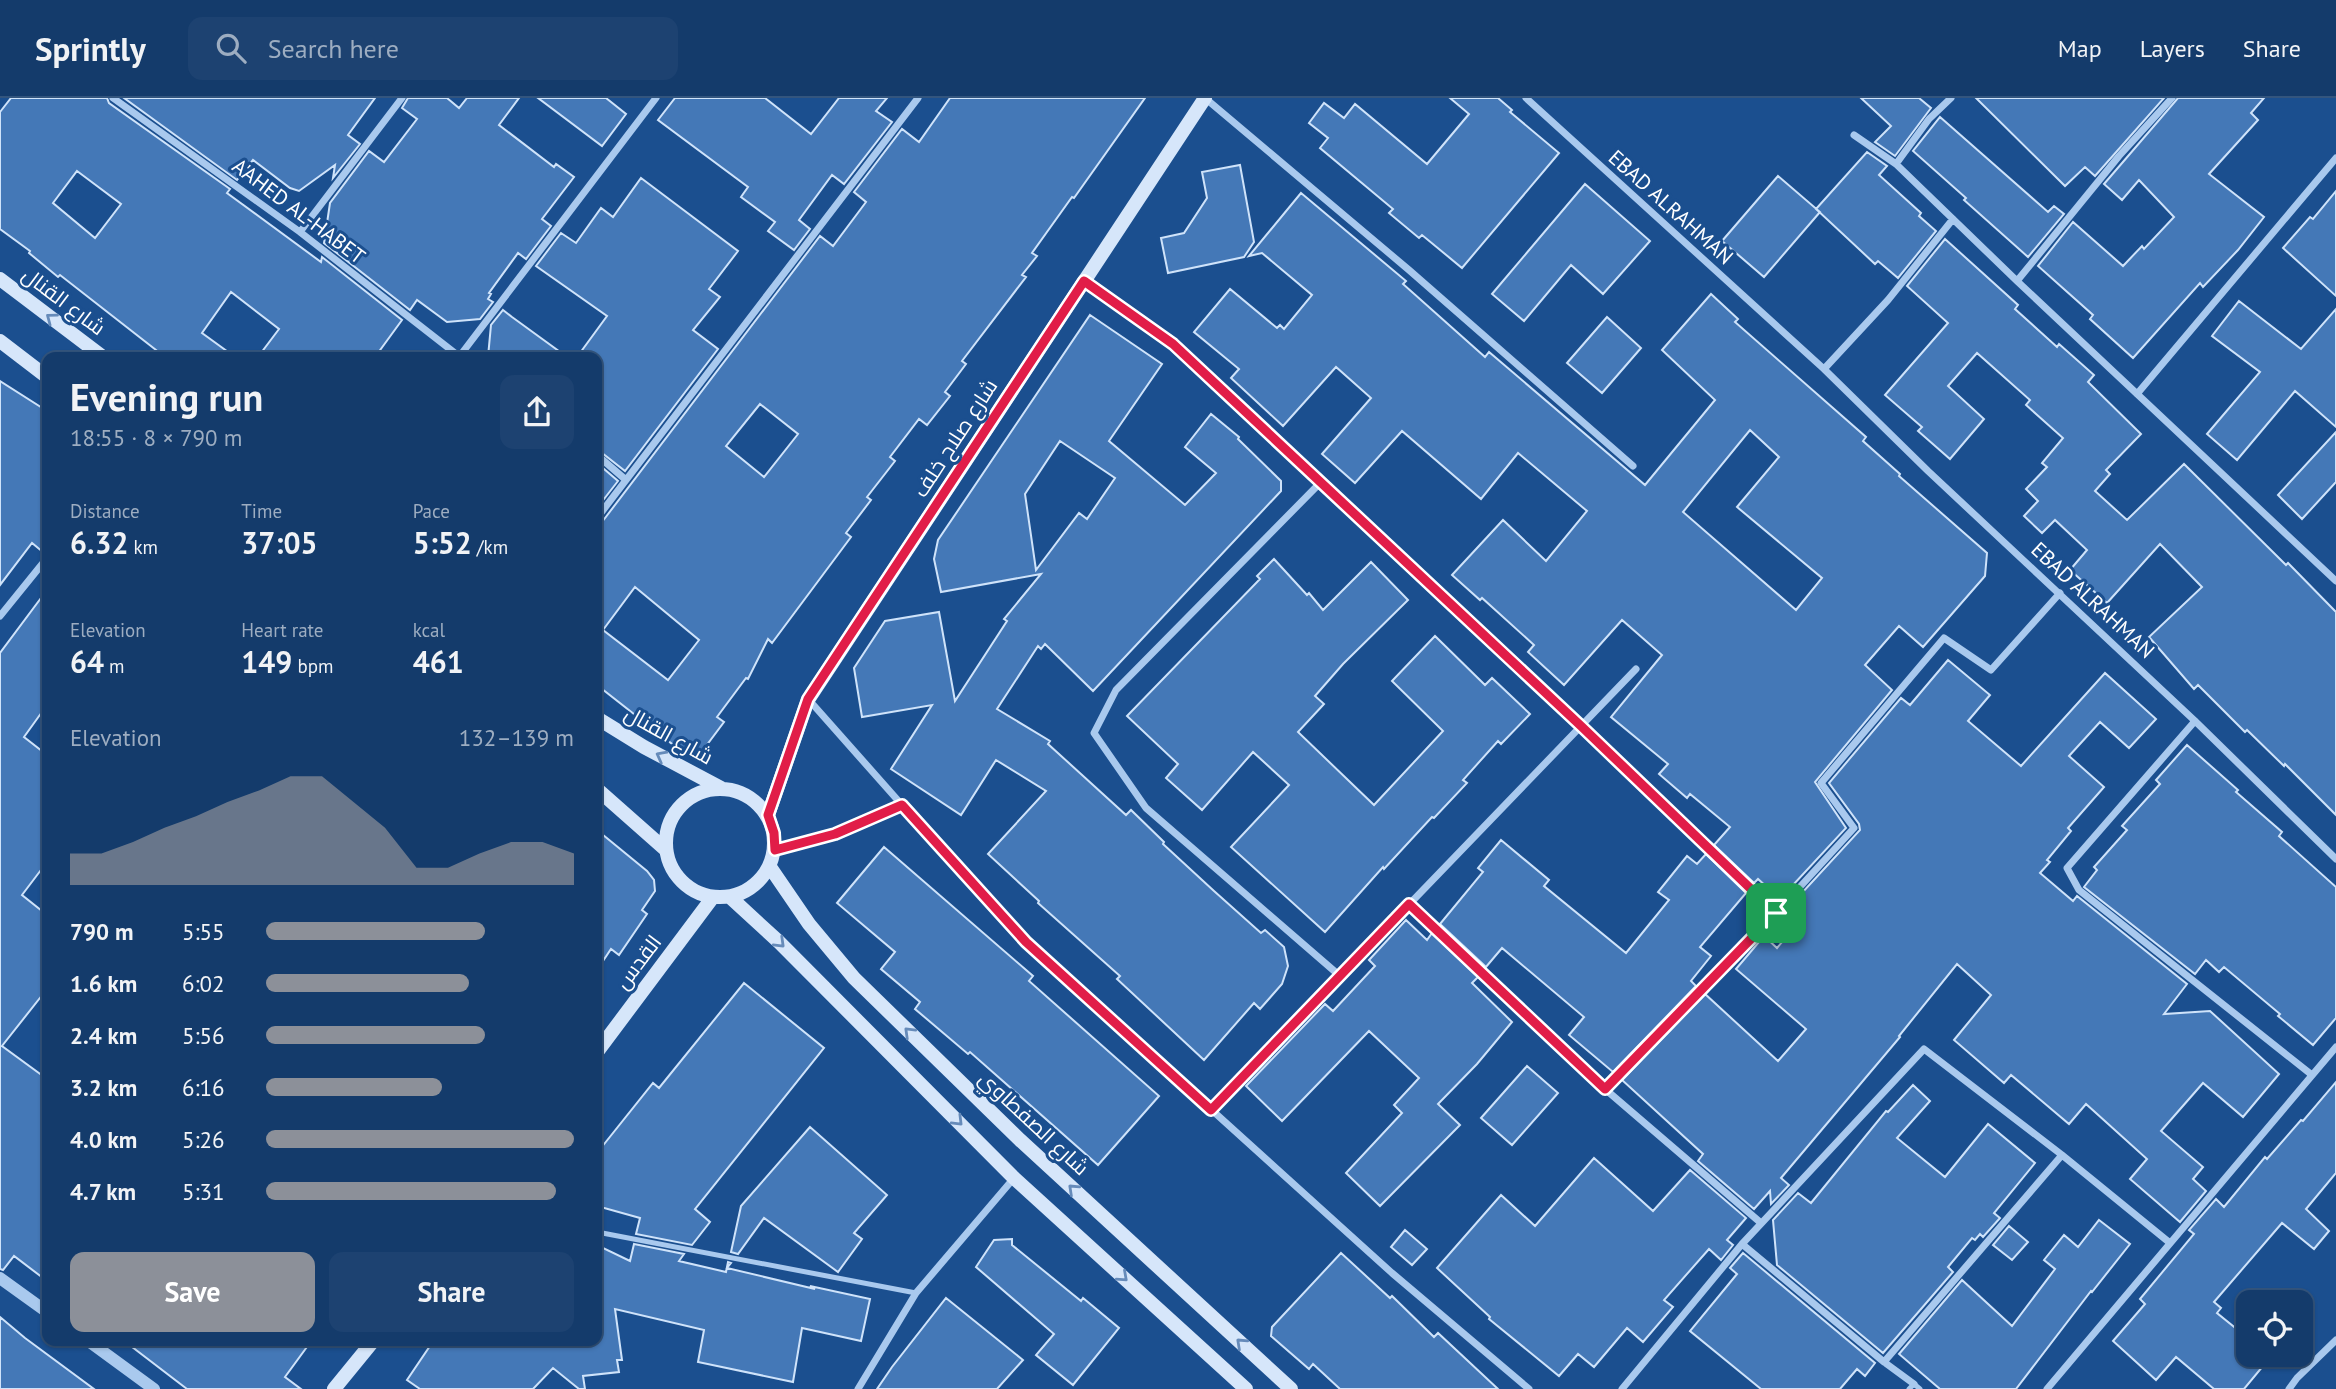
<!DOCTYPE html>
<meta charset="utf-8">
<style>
:root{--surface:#143b6b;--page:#1d4271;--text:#f1f3f6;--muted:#9dadc1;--line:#33557e;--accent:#8c9099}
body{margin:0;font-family:"PT Sans",Cairo,sans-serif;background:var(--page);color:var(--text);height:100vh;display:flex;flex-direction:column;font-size:26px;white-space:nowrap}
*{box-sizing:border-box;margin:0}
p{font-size:23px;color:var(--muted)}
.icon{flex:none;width:38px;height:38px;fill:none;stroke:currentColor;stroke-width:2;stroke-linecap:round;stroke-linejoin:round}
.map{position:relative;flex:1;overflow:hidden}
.drawer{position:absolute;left:42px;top:254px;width:560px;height:994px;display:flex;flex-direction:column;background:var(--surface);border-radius:14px;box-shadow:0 2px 5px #0004,0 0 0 2px var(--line)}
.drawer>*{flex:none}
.controls{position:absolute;left:2236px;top:1192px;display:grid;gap:14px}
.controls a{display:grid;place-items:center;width:77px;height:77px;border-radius:14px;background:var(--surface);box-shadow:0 2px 5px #0004,0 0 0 2px var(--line);font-size:35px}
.pin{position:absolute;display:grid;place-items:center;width:60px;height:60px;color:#fff;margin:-30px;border-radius:14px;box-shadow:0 4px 10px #0006}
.round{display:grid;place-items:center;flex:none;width:74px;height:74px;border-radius:14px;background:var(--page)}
.summary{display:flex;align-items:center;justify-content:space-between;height:119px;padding:0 28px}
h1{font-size:38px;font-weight:800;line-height:52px}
.figures{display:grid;grid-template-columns:repeat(3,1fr);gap:10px;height:119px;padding:7px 28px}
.figures div{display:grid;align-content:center}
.figures b{font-size:30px;font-weight:800}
.figures small{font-size:19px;font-weight:400}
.figures p{font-size:19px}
.chart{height:196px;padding:14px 28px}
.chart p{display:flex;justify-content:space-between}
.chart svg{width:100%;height:126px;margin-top:7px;fill:var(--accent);opacity:.7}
.primary-button{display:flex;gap:14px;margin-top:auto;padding:14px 28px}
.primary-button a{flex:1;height:80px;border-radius:14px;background:var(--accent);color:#fff;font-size:28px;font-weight:800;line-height:80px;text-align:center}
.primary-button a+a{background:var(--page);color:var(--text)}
ul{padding:0 28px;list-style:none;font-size:23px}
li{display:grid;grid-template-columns:112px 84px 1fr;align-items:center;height:52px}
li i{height:18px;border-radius:9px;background:var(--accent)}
header{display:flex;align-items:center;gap:42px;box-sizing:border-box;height:98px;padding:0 35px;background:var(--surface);border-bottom:2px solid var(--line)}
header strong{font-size:33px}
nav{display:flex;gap:38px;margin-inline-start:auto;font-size:24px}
.search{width:490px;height:63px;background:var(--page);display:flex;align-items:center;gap:18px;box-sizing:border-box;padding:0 24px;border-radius:14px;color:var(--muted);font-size:26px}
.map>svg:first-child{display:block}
</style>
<header>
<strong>Sprintly</strong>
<div class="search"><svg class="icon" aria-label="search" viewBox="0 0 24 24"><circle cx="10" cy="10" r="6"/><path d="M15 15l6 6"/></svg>Search here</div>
<nav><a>Map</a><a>Layers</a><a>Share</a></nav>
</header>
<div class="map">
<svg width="2336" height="1291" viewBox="0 0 2336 1291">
<rect width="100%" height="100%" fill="#1b4f8f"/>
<!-- building -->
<path fill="#4478b7" stroke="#cfe3fa" stroke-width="2" fill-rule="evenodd" d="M11,0H107L109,5L230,91L227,95L321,164L322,159L402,222L375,259H258L279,231L231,194L202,235L235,259H165L60,177L58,179L29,155L30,153L0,131V14ZM77,73L121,106L95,140L53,105Z
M124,0H375L348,37L360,46L333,80L335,67L299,93L290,90L253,62L237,82Z
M408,0H447L459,10L467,0H519L499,27L554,69L556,66L574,79L542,121L551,128L526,161L518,155L489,195L491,196L488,201L493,204L480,221L447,224L417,202L410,212L324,145L330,105L369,53L384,64L417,21L402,10Z
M538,0H606L626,16L602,48Z
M675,0H765L811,36L839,0H887L876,13L892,24L844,86L832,77L799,122L810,131L794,152L768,133L775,124L741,99L748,89L658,22Z
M950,0H1145L1074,100L1072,99L1032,155L1037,158L1022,177L1026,179L962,263L966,266L945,294L950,298L927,327L919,321L890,359L895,363L867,399L871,402L846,435L851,439L772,545L768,541L748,581L746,580L717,619L724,624L700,656L676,649L597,587V426L602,424L820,138L833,148L866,104L854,94L902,31L919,44ZM760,306L798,336L764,379L726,348ZM635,489L699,542L668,582L603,532Z
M1450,0H1498L1512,12L1510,14L1559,55L1462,170L1422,137L1419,140L1389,115L1393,111L1320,50L1328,40L1309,25L1324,5L1344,20L1355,6L1427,66L1469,16Z
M1861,0H1919L1931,10L1895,58L1875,44L1891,28Z
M1976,0H2164L2095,78L2085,69L2065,88Z
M2178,0H2264L2251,15L2258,22L2209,76L2264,119L2238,152L2203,189L2200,185L2133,260L2090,221L2093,217L2038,168L2073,124L2123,168L2142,148L2144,151L2174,119L2139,82L2122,102L2104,86Z
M1940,19L2048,114L2054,108L2064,116L2028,159L1964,102L1966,100L1913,53Z
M1867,54L1887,68L1879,77L1921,115L1919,118L1936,133L1898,180L1878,163L1875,166L1816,111Z
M1240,67L1254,144L1244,159L1168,175L1161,140L1184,135L1207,100L1202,74Z
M1778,78L1820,114L1764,179L1722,143Z
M641,80L738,153L709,191L720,199L693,232L718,251L625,373L597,351V259H585L580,255L607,218L536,168L561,135L576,145L601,110L613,119Z
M1585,86L1650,143L1603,196L1571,167L1524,223L1492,196Z
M2336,93V198L2283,150L2310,119L2313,121Z
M1301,95L1406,183L1403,186L1485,259L1489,254L1645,387L1715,302L1662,252L1711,196L1738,221L1735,224L1866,339L1863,343L1900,376L1899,378L1987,455L1985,478L1923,549L1899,528L1865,567L1892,592L1815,684L1846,730L1780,801L1758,781L1754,785L1714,747L1730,729L1690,696L1687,700L1659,676L1668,666L1611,619L1662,557L1622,522L1564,587L1528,554L1534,547L1482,500L1480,502L1452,477L1503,422L1546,463L1587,413L1518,355L1481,401L1402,333L1355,385L1322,356L1371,300L1336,269L1283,328L1231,280L1239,271L1194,234L1230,191L1277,230L1280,227L1284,231L1312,197L1262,155L1249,158ZM1750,332L1779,359L1737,409L1822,480L1796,512L1683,414Z
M1945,141L2018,207L2015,211L2057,249L2059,246L2094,277L2088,284L2141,336L2106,372L2110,376L2095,393L2127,422L2184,366L2286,467L2288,465L2336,514V717L2285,666L2284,668L2247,632L2245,634L2198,587L2194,591L2149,539L2202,489L2160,446L2107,505L2070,472L2087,452L2055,422L2042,435L2024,418L2038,403L2026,391L2047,369L2042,365L2063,340L2026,307L2030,302L1977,255L1948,288L1984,321L1950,361L1918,333L1922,329L1885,297L1948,225L1907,188Z
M2239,203L2301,251L2336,211V329L2295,293L2237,362L2207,336L2260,274L2212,238Z
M503,212L512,219L567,259H488L491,227Z
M1090,217L1162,266L1109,343L1185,407L1216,375L1185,349L1211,316L1239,339L1238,341L1281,383V393L1093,593L1045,546L1041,551L1038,548L997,611L1050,643L1048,646L1126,717L1131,712L1164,744L1163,746L1214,793L1261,835L1265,832L1284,849L1288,868L1282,886L1260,911L1254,905L1204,962L1117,881L1120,878L1038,805L1039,803L988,756L1046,693L996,662L961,717L891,671L932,607L862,619L854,570L885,523L939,514L955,603L1007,523L1004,521L1041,476L941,494L934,461L938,442ZM1060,343L1115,380L1087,421L1079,415L1036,472L1025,396Z
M1607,219L1641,250L1602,295L1567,265Z
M0,283L47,313V454L44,455L32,445L0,487Z
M2336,334V384L2302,421L2278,397Z
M597,365L618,383L597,410Z
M1274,461L1307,497L1309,495L1323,512L1371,464L1408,502L1343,566L1315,598L1324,606L1298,634L1374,707L1443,633L1392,583L1435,538L1485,587L1492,580L1530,616L1501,646L1498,643L1463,682L1467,685L1434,720L1432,719L1384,771L1383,769L1325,834L1231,749L1289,687L1253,654L1202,712L1166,680L1178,666L1127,618L1260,481L1257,478Z
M47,492V607L24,639L47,657V764L22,797L47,817V891L2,948L47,981V1183L14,1158L3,1172L0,1171V555Z
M1948,562L1990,597L1968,623L2021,668L2105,575L2156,621L2129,650L2100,624L2069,658L2104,689L2068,730L2071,733L2047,762L2050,764L2040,775L2073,803L2077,798L2187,886L2164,916L2210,913L2279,976L2243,1019L2203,985L2161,1033L2203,1069L2193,1081L2206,1093L2180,1124L2130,1081L2147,1061L2086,1006L2069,1026L2011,977L2004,985L1954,942L1991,897L1957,866L1899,938L1900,939L1781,1080L1789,1087L1771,1106L1770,1093L1754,1111L1698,1063L1703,1056L1622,982L1705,896L1778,963L1806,931L1736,871L1764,838L1777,850L1802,821L1789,809L1860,732L1859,726L1829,685L1901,600L1910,607Z
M2187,647L2238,692L2236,694L2282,734L2279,738L2336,789V920L2313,947L2278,918L2280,916L2224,869L2219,874L2206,862L2195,876L2084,789L2097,772L2094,769L2127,732L2122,728L2160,686L2156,682Z
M597,732L647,773L654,782L655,793L642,812L647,816L619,857L611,851L597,872Z
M1501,742L1549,782L1544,788L1626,855L1669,802L1658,794L1687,758L1697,766L1706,756L1746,795L1700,849L1711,858L1691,883L1696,888L1613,974L1569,937L1584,919L1502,850L1486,869L1440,826L1483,774L1478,770Z
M884,749L1033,878L1029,883L1159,998L1098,1067L970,954L968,956L915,911L920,904L881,871L895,854L837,805Z
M1406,822L1427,842L1432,835L1478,879L1472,885L1512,924L1477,966L1438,1006L1460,1027L1380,1108L1346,1075L1402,1015L1394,1007L1419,980L1369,933L1282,1023L1246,988L1325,906L1333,913L1375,868L1369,862Z
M744,885L824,950L695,1111L710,1124L692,1147L636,1136L640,1120L597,1108V1055L653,985L659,990Z
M1527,968L1558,995L1512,1047L1481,1020Z
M2336,984V1075L2306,1111L2329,1133L2314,1151L2282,1125L2214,1204L2221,1210L2217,1215L2249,1241V1256H2273L2244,1291H2214L2176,1259L2156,1282L2113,1243L2145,1206L2140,1201L2194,1136L2189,1132L2216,1101L2224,1109L2265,1059L2267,1061L2301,1022L2303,1023Z
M1913,987L1930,1003L1897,1040L1945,1079L1988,1026L2035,1065L1994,1115L2000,1120L1983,1139L1980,1136L1975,1142L1972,1140L1948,1169L1953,1174L1883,1255L1777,1167L1773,1122L1798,1095L1811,1105L1886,1013L1888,1014Z
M810,1029L887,1097L854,1135L862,1141L838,1174L764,1120L738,1156L731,1154L741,1108Z
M1594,1060L1653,1113L1690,1072L1746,1120L1727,1142L1733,1147L1721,1162L1709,1151L1664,1202L1673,1209L1643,1244L1627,1230L1594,1269L1578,1256L1559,1278L1489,1221L1490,1219L1437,1170L1501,1097L1535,1128Z
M2099,1122L2130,1146L2092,1194L2091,1193L2016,1291H1940L1899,1256L1962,1182L2012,1228L2055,1171L2044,1162L2064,1137L2078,1149Z
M2009,1128L2028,1144L2012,1162L1993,1147Z
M1405,1132L1427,1151L1412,1167L1391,1149Z
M1012,1141V1147L1081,1203L1083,1200L1119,1230L1073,1287L1036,1257L1054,1236L976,1169L994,1142Z
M634,1146L684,1156L679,1163L726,1174L728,1164L731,1165L727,1170L815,1191L810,1188L870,1201L861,1243L802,1230L793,1284L698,1264L704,1232L615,1211L622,1262H617L619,1274L583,1278L585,1291H579L553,1270L533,1291H420L407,1282L434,1242H597V1147L630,1163Z
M1341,1155L1390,1200L1392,1198L1434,1239L1438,1235L1498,1291H1340L1313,1266L1309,1271L1271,1238L1272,1229Z
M1743,1155L1875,1265L1865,1278L1857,1271L1840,1291H1761L1690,1233L1737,1176L1730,1170Z
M946,1200L1023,1262L997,1291H877L892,1269Z
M0,1219L25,1240L94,1291H0Z
M123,1242H312L285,1279L301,1291H187Z"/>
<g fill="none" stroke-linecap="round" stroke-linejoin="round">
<!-- service -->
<path stroke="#a9c9ee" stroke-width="5" d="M597,1134L916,1195
M1909,1291L1914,1286L1920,1291"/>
<!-- minor -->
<path stroke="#a9c9ee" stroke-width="7" d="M113,0L300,134L460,259
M1205,0L1409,172L1633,368
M1526,0L1824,271
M1854,37L1896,66L2017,183L2336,483
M1896,66L1929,21L1951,0
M1953,121L1888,202L1824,271L1928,373L2195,623L2336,761
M300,134L402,0
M1084,183L1173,246L1581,628L1776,815
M2017,183L2119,58L2172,0
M459,259L656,0
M2137,296L2336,60
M597,357L626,382
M1321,384L1116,592L1094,635L1146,710L1340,878
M597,420L918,0
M0,518L47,460
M809,602L902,707
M2195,623L2067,770L2079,792L2312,977
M775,752L835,736L902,707L1026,844L1392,1175L1529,1291
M1410,806L1605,991L1761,1125
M1605,991L1776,815L1854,730L1821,685L1944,540L1991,572L2060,495
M1211,1012L1636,571
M1742,1146L1884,1264
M1914,1286L1884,1264L2062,1057
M858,1291L916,1195L1014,1080
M1622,1291L1742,1146L1924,951L2062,1057L2170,1145
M2047,1291L2336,949
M2289,1291L2297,1280L2336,1242"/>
<!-- tertiary -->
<path stroke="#a9c9ee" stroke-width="12" d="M0,1180L47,1214
M87,1242L154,1291"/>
<!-- secondary -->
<path stroke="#d6e6fa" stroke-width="14" d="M0,181L103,259
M0,243L47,279
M597,620L644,649L721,690
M666 745a54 54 0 1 1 108 0a54 54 0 1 1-108 0Z
M597,691L666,752
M768,717L808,602L1205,0
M770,769L809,826L854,880L1020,1042L1291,1291
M730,799L779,844L1014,1080L1246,1291
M597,954L713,799
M334,1291L374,1242"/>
</g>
<!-- one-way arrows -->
<defs><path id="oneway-chevron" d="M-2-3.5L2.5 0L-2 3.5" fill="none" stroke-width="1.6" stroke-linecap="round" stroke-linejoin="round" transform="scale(1.75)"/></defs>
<g stroke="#668bba">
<use href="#oneway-chevron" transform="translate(51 220) rotate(-143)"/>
<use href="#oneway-chevron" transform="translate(661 658) rotate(-152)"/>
<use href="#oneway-chevron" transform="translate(780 845) rotate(44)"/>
<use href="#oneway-chevron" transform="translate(909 934) rotate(-136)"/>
<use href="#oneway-chevron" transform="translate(958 1023) rotate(45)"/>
<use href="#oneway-chevron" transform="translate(1073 1091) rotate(-137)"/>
<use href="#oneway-chevron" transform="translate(1123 1179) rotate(42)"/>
<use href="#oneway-chevron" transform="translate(1241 1245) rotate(-137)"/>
</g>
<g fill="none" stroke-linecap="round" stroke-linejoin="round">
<defs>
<path id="route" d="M1084,183L1173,246L1581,628L1776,815L1605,991L1409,806L1211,1012L1026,844L902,707L835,736L775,752L774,735L768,717L808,601Z"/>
</defs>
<!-- route casing -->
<use href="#route" stroke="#fff" stroke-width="14"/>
<!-- route -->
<use href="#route" stroke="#e11d48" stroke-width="9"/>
</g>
<g text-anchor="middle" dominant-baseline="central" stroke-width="6" stroke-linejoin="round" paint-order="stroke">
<!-- street labels -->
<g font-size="21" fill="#fff" stroke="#1b4f8f">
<text transform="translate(1671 109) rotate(42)">EBAD ALRAHMAN</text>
<text transform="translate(299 113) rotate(37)">A'AHED AL-HABET</text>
<text transform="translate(64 203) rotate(37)">شارع القنال</text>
<text transform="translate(955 340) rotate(-57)">شارع صلاح خلف</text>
<text transform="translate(2093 502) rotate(43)">EBAD ALRAHMAN</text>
<text transform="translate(669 637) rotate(29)">شارع القنال</text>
<text transform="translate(638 864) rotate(-53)">القدس</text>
<text transform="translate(1034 1025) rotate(43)">شارع الصفطاوي</text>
</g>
</g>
</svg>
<div class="controls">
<a><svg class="icon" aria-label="locate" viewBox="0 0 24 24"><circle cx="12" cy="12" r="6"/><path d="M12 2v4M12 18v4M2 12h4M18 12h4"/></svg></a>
</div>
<div class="pin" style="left:1776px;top:815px;background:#1e9e55"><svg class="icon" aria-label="arrive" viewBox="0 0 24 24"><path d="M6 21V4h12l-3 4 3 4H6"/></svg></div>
<section class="drawer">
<div class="summary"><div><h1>Evening run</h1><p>18:55 · 8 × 790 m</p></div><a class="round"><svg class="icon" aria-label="share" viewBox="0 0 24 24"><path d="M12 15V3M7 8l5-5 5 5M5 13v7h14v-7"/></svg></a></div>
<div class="figures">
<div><p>Distance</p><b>6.32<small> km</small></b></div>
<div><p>Time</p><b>37:05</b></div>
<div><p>Pace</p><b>5:52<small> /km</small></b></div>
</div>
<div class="figures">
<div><p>Elevation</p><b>64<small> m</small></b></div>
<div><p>Heart rate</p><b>149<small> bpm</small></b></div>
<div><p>kcal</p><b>461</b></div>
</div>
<div class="chart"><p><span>Elevation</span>132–139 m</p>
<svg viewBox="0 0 160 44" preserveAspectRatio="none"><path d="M0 44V33L10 33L20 29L30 24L40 20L50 15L60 11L70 6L80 6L90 15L100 24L110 38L120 38L130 33L140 29L150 29L160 33V44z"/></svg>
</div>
<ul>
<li><b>790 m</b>5:55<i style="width:71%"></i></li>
<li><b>1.6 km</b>6:02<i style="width:66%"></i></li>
<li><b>2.4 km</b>5:56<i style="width:71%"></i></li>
<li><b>3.2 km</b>6:16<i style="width:57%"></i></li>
<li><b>4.0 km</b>5:26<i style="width:100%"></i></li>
<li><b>4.7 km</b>5:31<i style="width:94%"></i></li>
</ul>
<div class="primary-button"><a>Save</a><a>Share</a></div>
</section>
</div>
